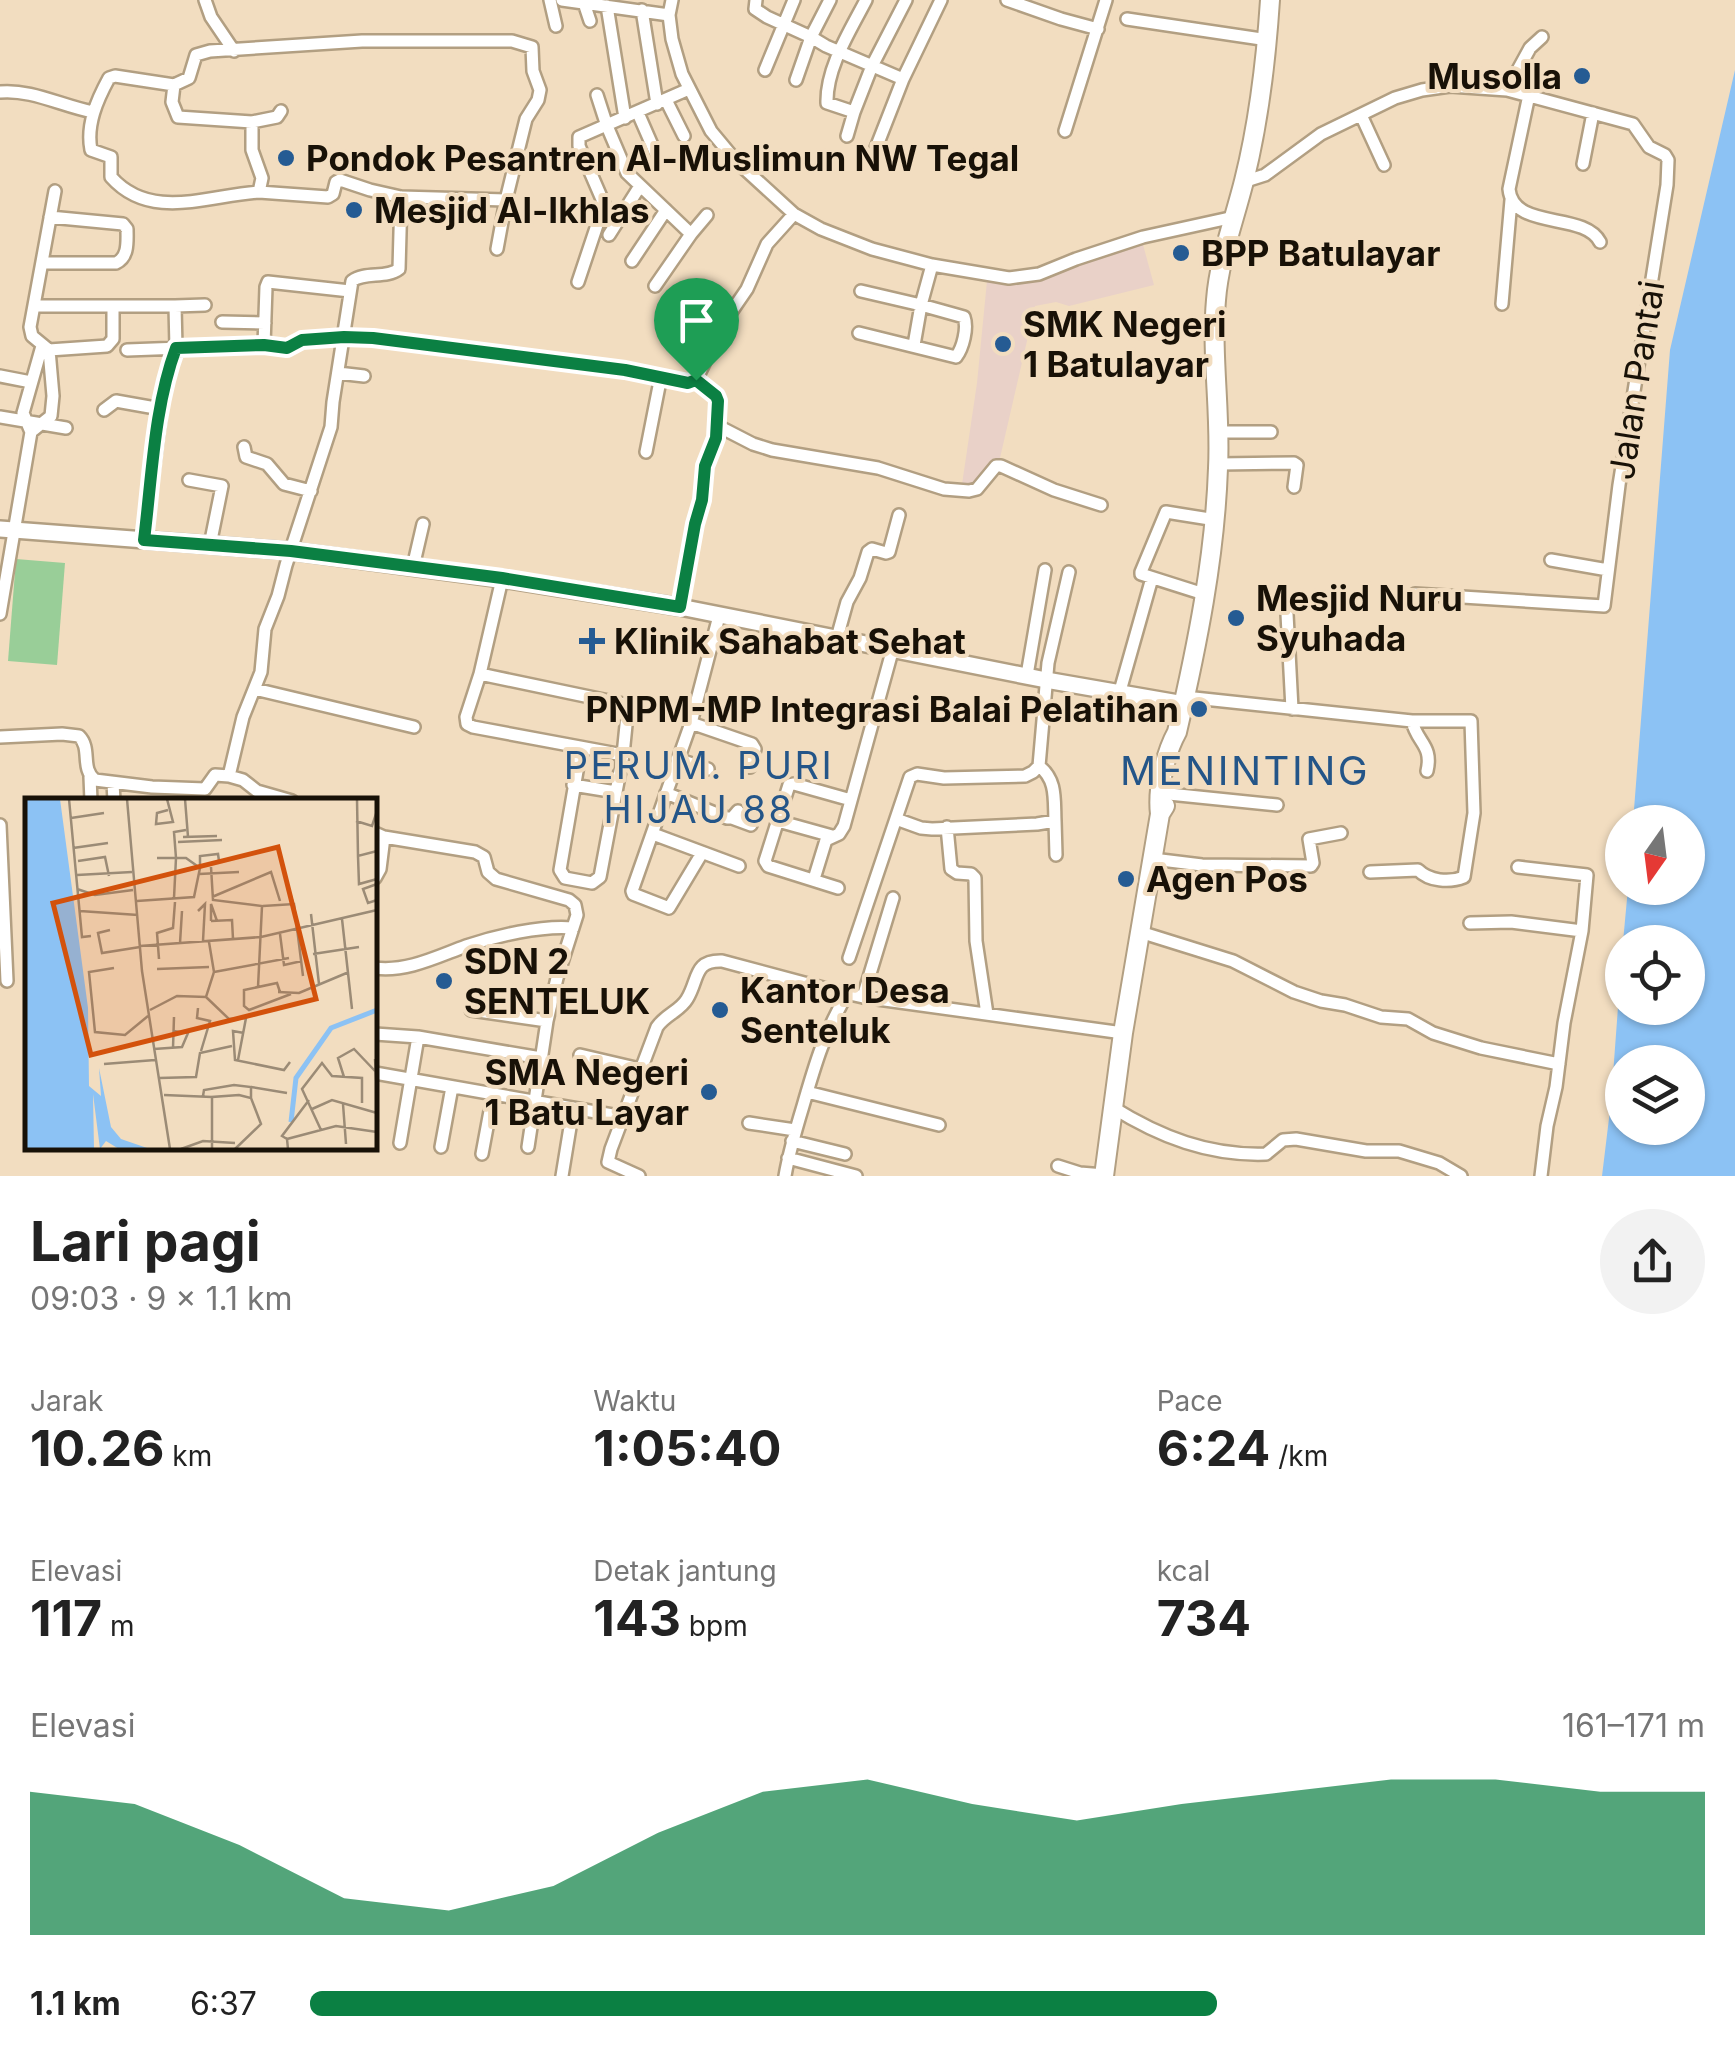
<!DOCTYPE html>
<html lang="id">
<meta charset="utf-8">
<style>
:root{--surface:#fff;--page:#f2f2f2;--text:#222;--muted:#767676;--accent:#0b8043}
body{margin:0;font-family:Inter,sans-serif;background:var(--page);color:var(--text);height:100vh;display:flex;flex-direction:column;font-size:38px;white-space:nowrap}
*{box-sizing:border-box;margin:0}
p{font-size:32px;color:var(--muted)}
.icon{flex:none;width:55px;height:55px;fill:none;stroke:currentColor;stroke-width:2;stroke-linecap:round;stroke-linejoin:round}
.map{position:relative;height:1176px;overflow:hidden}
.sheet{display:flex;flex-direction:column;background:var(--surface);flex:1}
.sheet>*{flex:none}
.needle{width:65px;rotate:194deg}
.tools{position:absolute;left:1605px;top:805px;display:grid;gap:20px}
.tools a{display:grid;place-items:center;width:100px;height:100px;border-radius:50%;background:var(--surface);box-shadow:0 2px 8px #0004;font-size:50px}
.pin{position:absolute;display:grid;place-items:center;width:85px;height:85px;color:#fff;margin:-102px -42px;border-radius:50% 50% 50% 0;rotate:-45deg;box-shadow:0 0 10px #0007}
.pin .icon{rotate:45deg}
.round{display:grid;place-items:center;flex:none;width:105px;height:105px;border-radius:52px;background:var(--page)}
.headline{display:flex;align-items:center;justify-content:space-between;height:170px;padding:0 30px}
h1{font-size:55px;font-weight:700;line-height:75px}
.metrics{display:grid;grid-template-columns:repeat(3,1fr);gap:15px;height:170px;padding:10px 30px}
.metrics div{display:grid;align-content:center}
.metrics b{font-size:50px;font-weight:700}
.metrics small{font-size:28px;font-weight:400}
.metrics p{font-size:28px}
.chart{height:280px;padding:20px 30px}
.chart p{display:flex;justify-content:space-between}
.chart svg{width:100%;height:180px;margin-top:10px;fill:var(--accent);opacity:.7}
ul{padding:0 30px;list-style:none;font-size:32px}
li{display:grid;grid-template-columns:160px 120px 1fr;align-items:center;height:75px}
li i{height:25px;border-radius:12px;background:var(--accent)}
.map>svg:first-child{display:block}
</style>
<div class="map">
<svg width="1735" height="1176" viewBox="0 0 1735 1176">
<rect width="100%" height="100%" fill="#f2ddc0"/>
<!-- education -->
<path fill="#e9d1c8" d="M1142,241L1154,285L1069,306L1056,302L1035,306L1000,458L976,491H961L977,383L987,281L1034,279Z"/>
<!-- green -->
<path fill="#99ce98" d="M16,559L65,563L57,665L8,661Z"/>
<!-- water -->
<path fill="#8cc2f4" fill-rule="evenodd" d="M1735,70V1176H1602L1611,1102L1622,953V1008H1688V942H1623L1628,888H1688V822H1633L1670,350ZM1622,1062H1688V1128H1622Z"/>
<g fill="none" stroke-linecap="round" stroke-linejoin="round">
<defs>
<path id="minor" d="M205,0L211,17L234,51
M550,0L556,26
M562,0L669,15L672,39L682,74L711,131L736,161L794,214
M756,0L755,9L767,17L811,37L796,80
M830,0L811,37L826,46L903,79L876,148
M866,0C850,31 826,68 827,103L854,112L872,66L906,0
M1007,0L1061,19L1098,29
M584,3L590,21
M607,6L625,118
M642,10L657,104
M669,15L672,0
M1127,19L1268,40
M765,70L794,0
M903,79L941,0
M174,85L189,78L196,55L210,51L362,41H512L532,47L533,71L540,90L538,100L526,119L506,200L401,197L370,190L340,180L336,182L333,194L328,197L259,192L262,178L252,150V122
M1507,90L1530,48L1542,37
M0,92C31,89 62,106 93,112
M597,95L607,126L627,173L691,234L707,215
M1529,95L1509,189C1513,231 1584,211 1600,242
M666,100L684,136
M638,113L655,152
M1361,115L1384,165
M1065,131L1106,0
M847,136L854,112
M1583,164L1593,113
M1243,182L1265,175L1321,134L1395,98L1422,90L1450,86L1507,90L1633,124L1649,147L1665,155L1668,160L1667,185L1619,485L1604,606L1415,594
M55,191L30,327L32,336L49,350L107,346L113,339V306
M259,192C209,195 151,222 111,177V157L91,150C86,125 97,100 109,78L115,76L174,85L172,102L178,117L252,122L277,117L281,111
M614,227L579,146V137L689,89
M609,235L640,186
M497,249L506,200
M632,261L666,210
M43,263H116C129,257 127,241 127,229L123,224L50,217
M578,282L604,204
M655,286L691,234
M861,291L921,305L914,345
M1502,304L1511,200
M34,306H175L176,348L168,369L161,409L144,540
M175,306L205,305
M222,322L265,323
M859,333L956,357C963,348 968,328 964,317L921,305L932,265
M264,345L266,287L268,282L350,291
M127,350L264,345L285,348L304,339L344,337L373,338L625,370L688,383L696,380
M338,373L364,376
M0,376L31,382
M104,410L116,401L161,409
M0,417L66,428
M718,426L753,444L772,450L878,468L944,489L969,491L977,489L996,466H1001L1054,490L1101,505
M31,432L23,413L42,346
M1218,432H1271
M244,447L246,457L267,464L284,484L311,491
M646,452L661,376
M1219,464L1294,463L1297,465L1294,487
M189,480L222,486L210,545
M1551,560L1608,570
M413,567L423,524
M502,579L480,674L466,717L467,724L473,727L623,755
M1204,594L1141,574V572L1166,512L1216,520
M680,607L695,524L703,500L705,466L716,438L718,398L696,380L723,324L747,289L767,244L794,214L821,229L872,249L932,265L1009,278L1039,274L1076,259L1143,237L1234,217
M0,614L31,432L51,416L53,396L49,350
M1287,614L1292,709
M837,638L847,602L860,578L868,552L872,549L886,553L889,552L899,515
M480,674L628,705L623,755L600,877L592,883L565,878L560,870L581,748
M1027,675L1045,570
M255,689L414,727
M1120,691L1152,578
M1185,697L1412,721H1471L1474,813L1464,877C1449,883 1429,881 1418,870L1370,872
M1412,721C1417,743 1433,745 1427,771
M691,723L752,744L755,749L750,767
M0,737L62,734L79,736C92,749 80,768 95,780L152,787L205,789L215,775L229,776
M677,759L708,769
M90,777L91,801
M113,783L114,801
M573,785L616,792
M666,793L727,818H732L738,811
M1169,794L1277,805
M292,801L257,791L243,780L229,776L243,717L261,672L265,629L278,596L286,565L331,427L333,402L352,281C365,271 386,279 399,269L401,197
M732,818L751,825
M896,819L921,828L932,829L1037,824L1055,821C1054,799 1057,780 1039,766
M778,821L832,836
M1055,821L1056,855
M0,825L7,981
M947,827L951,869L957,873L971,874L975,878L976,941L987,1014
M375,833L384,837L475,852L484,857L488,872L496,879L569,900L575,905L577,915L557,978L547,1021L528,1147
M653,834L739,866
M702,853L669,908L633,894L632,891L691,723L719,616
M1153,859L1202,865L1311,866L1313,863L1309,839L1341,833
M1518,867L1587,875L1582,931L1564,1023L1556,1087L1547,1126L1541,1176
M375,878L380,869L384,837
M814,879L826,840L839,834L844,826L893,648
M838,888L768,866L765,861L789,785L794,784L851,800
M1470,923L1511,922L1582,931
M1140,932L1233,961L1294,992L1321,1001L1345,1005L1381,1017L1408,1019L1433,1033L1481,1048L1559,1064
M849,958L910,777L917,774L944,778L1025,776L1033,772L1039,766L1048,663L1069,572
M375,968C407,972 436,957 466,946C495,936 542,925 573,928
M863,997L893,898
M471,1010L547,1021
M375,1034L418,1037L541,1058
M580,1055L640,1069
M375,1073L624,1117
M807,1092L939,1125
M1112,1107C1160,1137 1209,1156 1266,1154L1283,1140L1296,1139L1366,1151H1399L1439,1163L1461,1176
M749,1123L795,1130
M792,1141L845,1154
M400,1143L418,1037
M441,1147L452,1087
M482,1154L493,1095
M788,1158L856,1176
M1058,1166L1080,1173L1104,1175
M562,1176L573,1109
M639,1176L608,1162L611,1149L657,1027C665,1015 680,1011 687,999C699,980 693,960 722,961L823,988L863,997L1123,1033
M785,1176C789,1152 796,1129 803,1106C816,1061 824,1034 847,994"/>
<path id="major" d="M0,529L291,551L502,579L680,607L1046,680L1184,704"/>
<path id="highway" d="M1160,814C1157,789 1165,754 1177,732C1197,646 1215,557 1218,468C1221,412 1211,356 1216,300C1219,260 1234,221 1244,181C1259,121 1266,62 1270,0
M1104,1176L1123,1033L1160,814L1165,806"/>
</defs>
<!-- minor casing -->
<use href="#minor" stroke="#b29f82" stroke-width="16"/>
<!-- major casing -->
<use href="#major" stroke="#b29f82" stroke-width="20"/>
<!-- highway casing -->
<use href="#highway" stroke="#b29f82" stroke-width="22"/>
<!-- minor -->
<use href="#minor" stroke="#fff" stroke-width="11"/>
<!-- major -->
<use href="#major" stroke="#fff" stroke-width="15"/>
<!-- highway -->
<use href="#highway" stroke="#fff" stroke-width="18"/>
</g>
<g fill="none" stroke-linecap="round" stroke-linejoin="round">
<defs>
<path id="route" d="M344,337L373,338L625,370L688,383L696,380L716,396L718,401L716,438L705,466L702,500L695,524L680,607L502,578L291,551L144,540C152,477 154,407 176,348L264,345L287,348L302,340Z"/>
</defs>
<!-- route casing -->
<use href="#route" stroke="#fff" stroke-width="20"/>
<!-- route -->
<use href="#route" stroke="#0b8043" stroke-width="12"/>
</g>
<!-- markers -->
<g fill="#255b93" stroke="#f2ddc0" stroke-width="4">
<circle cx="1582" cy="76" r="10"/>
<circle cx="286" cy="158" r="10"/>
<circle cx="354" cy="210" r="10"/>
<circle cx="1181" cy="253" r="10"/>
<circle cx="1003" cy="344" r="10"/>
<circle cx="1236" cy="618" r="10"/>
<path d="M587 626h10v10h10v10h-10v10h-10v-10h-10v-10h10z"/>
<circle cx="1199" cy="709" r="10"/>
<circle cx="1126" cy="879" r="10"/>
<circle cx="444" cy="981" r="10"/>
<circle cx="720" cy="1010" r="10"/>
<circle cx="709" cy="1092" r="10"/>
</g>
<g text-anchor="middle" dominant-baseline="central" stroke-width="8" stroke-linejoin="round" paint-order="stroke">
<!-- poi labels -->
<g font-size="35" font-weight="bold" fill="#181107" stroke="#f2ddc0" text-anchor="start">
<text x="1562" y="76" text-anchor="end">Musolla</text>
<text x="306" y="158">Pondok Pesantren Al-Muslimun NW Tegal</text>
<text x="374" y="210">Mesjid Al-Ikhlas</text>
<text x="1201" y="253">BPP Batulayar</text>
<text x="1023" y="324">SMK Negeri<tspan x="1023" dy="40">1 Batulayar</tspan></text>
<text x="1256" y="598">Mesjid Nuru<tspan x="1256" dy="40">Syuhada</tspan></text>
<text x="614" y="641">Klinik Sahabat Sehat</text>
<text x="1179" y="709" text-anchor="end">PNPM-MP Integrasi Balai Pelatihan</text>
<text x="1146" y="879">Agen Pos</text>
<text x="464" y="961">SDN 2<tspan x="464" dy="40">SENTELUK</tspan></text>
<text x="740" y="990">Kantor Desa<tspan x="740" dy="40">Senteluk</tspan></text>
<text x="689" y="1072" text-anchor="end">SMA Negeri<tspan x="689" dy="40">1 Batu Layar</tspan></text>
</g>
<!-- street labels -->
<g font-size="35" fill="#181107" stroke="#f2ddc0">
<text transform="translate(1636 380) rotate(-81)">Jalan Pantai</text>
</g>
<!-- neighbourhood labels -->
<g font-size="38" letter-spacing="2.5" fill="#245588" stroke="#f2ddc0">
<text x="699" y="765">PERUM. PURI<tspan x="699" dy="44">HIJAU 88</tspan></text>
</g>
<!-- quarter labels -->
<g font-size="40" letter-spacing="2.5" fill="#245588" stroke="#f2ddc0">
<text x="1245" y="770">MENINTING</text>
</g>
</g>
<!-- overview -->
<g transform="translate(25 798)">
<rect width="352" height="352" fill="#f2ddc0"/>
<path d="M0,1H35L63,210L64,288L76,298L74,270L86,329L96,341L125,351H94L81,343L75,351L68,296L69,351H0Z" fill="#8cc2f4"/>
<path fill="none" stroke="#8cc2f4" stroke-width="5" d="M266,324L271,280L306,230L352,212"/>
<path fill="none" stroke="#9b8b76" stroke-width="2.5" d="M44,1L57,139L66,138M102,1L117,173L145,351M142,1L148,24L131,26L132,15L143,12M160,1L163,39M332,1L333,58L352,53M46,20L79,15M331,23L347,28L352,13M158,39L192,38M153,44L197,42M48,50L83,45M333,58L334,86L352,81M132,60H151L149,34L161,32M53,63L80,59L84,78M186,69L188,102L237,108L233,189M175,70V58L193,56L194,63M259,74L268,105M174,76L214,74M52,77L107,74M352,86L338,91L343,105L352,102M52,91L70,97L108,92M187,99L246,74L255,103M112,103L169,99L175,70L161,60H151L149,100M238,108L269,106L278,178M55,113L113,117M173,113L180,106L178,143M286,116L294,186M317,121L327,211M186,123L207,122L208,141M186,123V106L192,123M85,132L73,135L77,155L115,149M255,136L259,167L277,163M155,145L157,113M115,148L236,139L352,112M288,156L334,149M134,161L132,135L148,130L150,104M89,170L64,174L70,234L100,237L123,218M132,171L184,169M189,174L264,160M253,194L274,195L324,174M255,194L252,185L219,192V208L224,212L266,196M181,199L204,221L221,220L213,262M173,210L172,220L185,223L176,253M125,212L152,198L181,199L189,174L184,144M219,235L208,233L210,262L259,272L265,264M148,250L149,219M129,251L157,249L163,235L148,233M350,261L352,297M79,266L130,262M319,279L313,260L329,251L350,273M134,280L171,279L175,255L207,248M226,289L262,295M139,297L187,299M178,298L179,292L209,287L226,289V300M318,306L321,346M287,311L307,302L352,315M296,332L277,291L297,265L307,278L337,280V305M262,341L257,338L284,302M156,351L178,343L210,345M187,351V299L214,297L226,300L236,326L210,351M263,351L262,341L311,328L352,334"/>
<path fill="#d3520c" fill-opacity="0.15" stroke="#d3520c" stroke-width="5" d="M253,49L291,201L66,257L28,105Z"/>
<rect width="352" height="352" fill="none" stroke="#181107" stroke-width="5"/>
</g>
</svg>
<div class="tools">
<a><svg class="needle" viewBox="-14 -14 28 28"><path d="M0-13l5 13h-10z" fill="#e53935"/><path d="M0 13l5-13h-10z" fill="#767676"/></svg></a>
<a><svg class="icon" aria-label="locate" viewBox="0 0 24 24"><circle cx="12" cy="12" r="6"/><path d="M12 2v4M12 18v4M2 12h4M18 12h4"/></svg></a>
<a><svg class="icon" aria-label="layers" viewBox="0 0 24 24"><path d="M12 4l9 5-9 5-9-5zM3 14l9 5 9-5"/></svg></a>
</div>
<div class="pin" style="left:696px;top:380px;background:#1e9e55"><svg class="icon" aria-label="arrive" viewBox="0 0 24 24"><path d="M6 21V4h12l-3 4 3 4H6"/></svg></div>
</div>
<section class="sheet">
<div class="headline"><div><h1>Lari pagi</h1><p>09:03 · 9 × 1.1 km</p></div><a class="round"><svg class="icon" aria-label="share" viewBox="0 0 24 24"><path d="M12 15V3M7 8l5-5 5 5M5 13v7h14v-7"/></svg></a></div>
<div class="metrics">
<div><p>Jarak</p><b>10.26<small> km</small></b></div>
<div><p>Waktu</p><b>1:05:40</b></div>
<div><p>Pace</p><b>6:24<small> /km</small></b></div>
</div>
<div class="metrics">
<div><p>Elevasi</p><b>117<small> m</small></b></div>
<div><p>Detak jantung</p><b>143<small> bpm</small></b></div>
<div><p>kcal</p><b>734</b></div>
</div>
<div class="chart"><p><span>Elevasi</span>161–171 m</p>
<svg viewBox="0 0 160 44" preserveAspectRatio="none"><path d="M0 44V9L10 12L20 22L30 35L40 38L50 32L60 19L70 9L80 6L90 12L100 16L110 12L120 9L130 6L140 6L150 9L160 9V44z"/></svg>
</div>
<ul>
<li><b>1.1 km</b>6:37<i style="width:65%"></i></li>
</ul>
</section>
